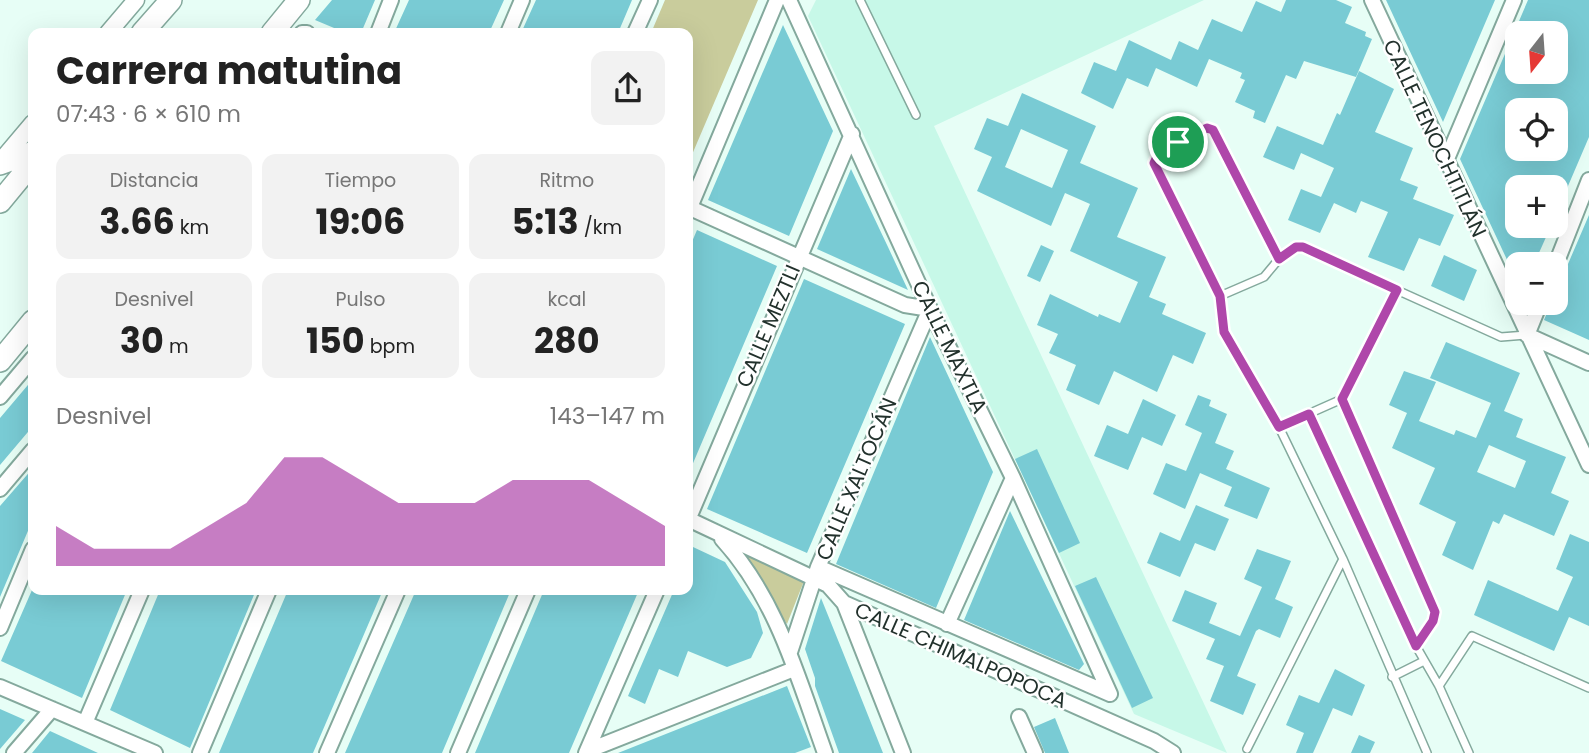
<!DOCTYPE html>
<html lang="es">
<meta charset="utf-8">
<style>
:root{--surface:#fff;--page:#f2f2f2;--text:#222;--muted:#767676;--accent:#af47aa}
body{margin:0;font-family:Poppins,sans-serif;background:var(--page);color:var(--text);height:100vh;display:flex;flex-direction:column;font-size:26px;white-space:nowrap}
*{box-sizing:border-box;margin:0}
p{font-size:23px;color:var(--muted)}
.icon{flex:none;width:38px;height:38px;fill:none;stroke:currentColor;stroke-width:2;stroke-linecap:round;stroke-linejoin:round}
.map{position:relative;flex:1;overflow:hidden}
.panel{position:absolute;left:28px;top:28px;width:665px;height:567px;display:flex;flex-direction:column;background:var(--surface);border-radius:14px;box-shadow:0 7px 28px #0002}
.panel>*{flex:none}
.needle{width:46px;rotate:197deg}
.tools{position:absolute;left:1505px;top:21px;display:grid;gap:14px}
.tools a{display:grid;place-items:center;width:63px;height:63px;border-radius:14px;background:var(--surface);box-shadow:0 7px 28px #0002;font-size:35px}
.pin{position:absolute;display:grid;place-items:center;width:60px;height:60px;color:#fff;margin:-30px;border:4px solid #fff;border-radius:50%;box-shadow:0 2px 7px #0007}
.round{display:grid;place-items:center;flex:none;width:74px;height:74px;border-radius:14px;background:var(--page)}
.head{display:flex;align-items:center;justify-content:space-between;height:119px;padding:0 28px}
h1{font-size:38px;font-weight:700;line-height:52px}
.metrics{display:grid;grid-template-columns:repeat(3,1fr);gap:10px;height:119px;padding:7px 28px}
.metrics div{display:grid;align-content:center;border-radius:14px;background:var(--page);text-align:center}
.metrics b{font-size:35px;font-weight:700}
.metrics small{font-size:19px;font-weight:400}
.metrics p{font-size:19px}
.chart{height:196px;padding:14px 28px}
.chart p{display:flex;justify-content:space-between}
.chart svg{width:100%;height:126px;margin-top:7px;fill:var(--accent);opacity:.7}
.map>svg:first-child{display:block}
</style>
<div class="map">
<svg width="1589" height="753" viewBox="0 0 1589 753">
<rect width="100%" height="100%" fill="#e7fef6"/>
<!-- built -->
<path fill="#c7f8e8" d="M816,0H1204L934,126L1227,753L1134,714L808,16Z"/>
<!-- green -->
<path fill="#c9cc9c" d="M665,0H758L688,164V33H651Z
M735,548L804,581L787,624Z"/>
<!-- building -->
<path fill="#79cbd4" fill-rule="evenodd" d="M332,0H375L361,33H346L315,20Z
M409,0H504L489,33H394Z
M536,0H632L618,33H521Z
M1286,0H1336L1352,7L1345,23L1366,32L1365,36L1372,39L1356,77L1304,61L1296,79L1286,75L1265,123L1253,118L1255,111L1235,102L1245,80L1240,78L1242,73L1209,59L1197,87L1156,68L1148,87L1127,78L1113,109L1081,93L1094,62L1116,71L1129,40L1171,60L1179,41L1198,50L1212,19L1242,32L1256,1L1281,12Z
M1386,0H1495L1443,122L1413,58Z
M1528,0H1589V137L1556,214V187H1517V226H1551L1534,264H1509L1460,159ZM1517,33H1556V72H1517ZM1517,110H1556V149H1517Z
M783,25L833,131L789,236L708,200Z
M1359,71L1394,89L1375,132L1413,148L1400,180L1418,187L1413,199L1454,215L1440,246L1419,238L1404,271L1368,257L1388,212L1361,201L1356,213L1334,203L1320,233L1288,220L1301,189L1321,197L1334,168L1301,153L1294,170L1263,157L1277,126L1323,145L1337,113L1340,115Z
M1022,93L1096,126L1080,163L1138,188L1117,237L1166,257L1149,297L1166,304L1162,314L1206,333L1193,364L1173,355L1157,392L1114,371L1099,405L1066,390L1076,365L1049,353L1058,334L1037,325L1050,294L1098,317L1099,314L1120,323L1138,282L1070,251L1090,204L1065,193L1051,226L977,191L992,157L974,149L987,118L1008,126ZM1021,129L1068,150L1052,188L1005,167Z
M851,169L888,247L908,290L817,249Z
M1589,215V340L1544,320L1551,303H1556V292Z
M697,230L777,266L688,475V251Z
M1041,245L1054,251L1040,282L1027,276Z
M1444,255L1477,270L1464,301L1431,286Z
M804,279L905,324L807,553L707,509Z
M930,337L993,472L936,608L836,564Z
M1446,342L1520,373L1504,411L1523,419L1516,437L1566,457L1551,493L1569,501L1554,536L1504,514L1499,524L1493,521L1473,570L1442,555L1456,522L1419,504L1435,468L1392,448L1407,413L1389,405L1404,371L1436,382L1419,421L1454,435L1456,430L1476,438L1491,403L1430,378ZM1489,445L1526,461L1515,488L1477,472Z
M33,379V426L0,465V418Z
M1198,395L1211,400L1209,406L1227,414L1215,443L1234,451L1226,469L1270,488L1257,519L1224,506L1232,487L1200,473L1185,509L1153,494L1166,463L1186,471L1202,433L1185,425Z
M1143,399L1176,415L1162,446L1142,437L1128,470L1094,456L1107,425L1128,434Z
M1037,449L1080,543L1059,553L1015,459Z
M33,468V519L0,597V506Z
M1196,505L1229,519L1215,551L1195,543L1180,577L1147,563L1160,532L1180,541Z
M1010,511L1084,664L1079,670L964,620Z
M1570,534L1589,542V626L1569,617L1554,651L1474,615L1488,580L1558,611L1573,577L1556,569Z
M693,547L725,562L757,612L763,633L751,658L727,667L688,651L678,677L659,669L645,704L628,696L674,590H688V558Z
M1257,549L1291,561L1275,599L1293,607L1280,638L1259,629L1256,631L1237,676L1256,684L1243,715L1210,701L1224,666L1206,659L1215,639L1172,621L1185,590L1217,603L1209,623L1240,636L1262,587L1244,579Z
M1096,577L1153,698L1132,708L1075,586Z
M32,590H127L82,698L1,661Z
M160,590H256L190,748L110,710Z
M288,590H383L313,753H219Z
M416,590H511L442,753H345Z
M544,590H639L569,753H475Z
M821,598L842,650L883,753H839L815,686V678L805,649Z
M1335,669L1365,685L1352,716L1333,708L1313,753H1296L1304,733L1286,725L1299,695L1319,703Z
M787,686L811,747L795,753H618Z
M0,709L25,720L0,749Z
M1055,718L1069,753H1045L1034,727Z
M50,731L98,753H32Z
M1359,735L1375,742L1370,753H1351Z"/>
<g fill="none" stroke-linecap="round" stroke-linejoin="round">
<defs>
<path id="service" d="M860,0L916,115
M1279,259L1213,130L1207,128L1156,157L1154,163L1220,296L1224,332L1279,427L1343,559L1427,753
M1220,296L1264,277L1279,259L1299,246L1501,337L1527,335
M1342,399L1435,613L1433,621L1416,646
M1309,414L1416,646L1439,686L1469,753
M1279,427L1342,399L1397,290
M1392,677L1424,661
M1439,686L1472,636L1589,688
M1247,749L1343,559"/>
<path id="minor" d="M789,0L930,309L1013,478L1110,694
M1372,0L1589,465
M302,33H307
M378,33L391,0
M508,33L522,0
M635,33L650,0
M1446,161L1514,0
M688,207L905,305L930,309L818,567L790,652
M688,212L777,0
M1556,264L1589,180
M1527,335L1589,363
M1527,335L1540,303
M0,397L33,358
M0,489L33,450
M688,519L828,585L844,603L1154,741L1173,753
M688,520L852,134
M722,539C777,599 798,678 825,753
M818,567L1110,694
M844,603L903,753
M947,624L1013,478
M0,628L33,549
M0,687L155,753
M1019,717L1035,753
M85,723L142,590
M587,751L794,669
M14,753L52,709
M200,753L269,590
M327,753L398,590
M458,753L528,590
M586,753L657,590"/>
<path id="tertiary" d="M108,33L136,0
M0,162L33,123"/>
<path id="primary" d="M142,33L171,0
M272,33L299,0
M0,164L33,152
M0,202L33,162
M0,361L33,321"/>
</defs>
<!-- service casing -->
<use href="#service" stroke="#84a99d" stroke-width="10"/>
<!-- minor casing -->
<use href="#minor" stroke="#84a99d" stroke-width="18"/>
<!-- tertiary casing -->
<use href="#tertiary" stroke="#84a99d" stroke-width="19"/>
<!-- primary casing -->
<use href="#primary" stroke="#84a99d" stroke-width="24"/>
<!-- service -->
<use href="#service" stroke="#fff" stroke-width="7"/>
<!-- minor -->
<use href="#minor" stroke="#fff" stroke-width="14"/>
<!-- tertiary -->
<use href="#tertiary" stroke="#fff" stroke-width="16"/>
<!-- primary -->
<use href="#primary" stroke="#fff" stroke-width="21"/>
</g>
<g fill="none" stroke-linecap="round" stroke-linejoin="round">
<defs>
<path id="route" d="M1207,128L1213,130L1279,259L1296,247H1303L1397,290L1342,399L1435,612L1433,621L1416,646L1309,414L1279,427L1224,332L1220,296L1154,163C1159,146 1192,135 1207,128Z"/>
</defs>
<!-- route casing -->
<use href="#route" stroke="#fff" stroke-width="14"/>
<!-- route -->
<use href="#route" stroke="#af47aa" stroke-width="9"/>
</g>
<g text-anchor="middle" dominant-baseline="central" stroke-width="5" stroke-linejoin="round" paint-order="stroke">
<!-- street labels -->
<g font-size="21" fill="#22312c" stroke="#fff">
<text transform="translate(1435 138) rotate(65)">CALLE TENOCHTITLÁN</text>
<text transform="translate(768 326) rotate(-67)">CALLE MEZTLI</text>
<text transform="translate(950 347) rotate(64)">CALLE MAXTLA</text>
<text transform="translate(856 479) rotate(-67)">CALLE XALTOCÁN</text>
<text transform="translate(961 655) rotate(24)">CALLE CHIMALPOPOCA</text>
</g>
</g>
</svg>
<div class="tools">
<a><svg class="needle" viewBox="-14 -14 28 28"><path d="M0-13l5 13h-10z" fill="#e53935"/><path d="M0 13l5-13h-10z" fill="#767676"/></svg></a>
<a><svg class="icon" aria-label="locate" viewBox="0 0 24 24"><circle cx="12" cy="12" r="6"/><path d="M12 2v4M12 18v4M2 12h4M18 12h4"/></svg></a>
<a>+</a>
<a>−</a>
</div>
<div class="pin" style="left:1178px;top:142px;background:#1e9e55"><svg class="icon" aria-label="arrive" viewBox="0 0 24 24"><path d="M6 21V4h12l-3 4 3 4H6"/></svg></div>
<section class="panel">
<div class="head"><div><h1>Carrera matutina</h1><p>07:43 · 6 × 610 m</p></div><a class="round"><svg class="icon" aria-label="share" viewBox="0 0 24 24"><path d="M12 15V3M7 8l5-5 5 5M5 13v7h14v-7"/></svg></a></div>
<div class="metrics">
<div><p>Distancia</p><b>3.66<small> km</small></b></div>
<div><p>Tiempo</p><b>19:06</b></div>
<div><p>Ritmo</p><b>5:13<small> /km</small></b></div>
</div>
<div class="metrics">
<div><p>Desnivel</p><b>30<small> m</small></b></div>
<div><p>Pulso</p><b>150<small> bpm</small></b></div>
<div><p>kcal</p><b>280</b></div>
</div>
<div class="chart"><p><span>Desnivel</span>143–147 m</p>
<svg viewBox="0 0 160 44" preserveAspectRatio="none"><path d="M0 44V30L10 38L20 38L30 38L40 30L50 22L60 6L70 6L80 14L90 22L100 22L110 22L120 14L130 14L140 14L150 22L160 30V44z"/></svg>
</div>
</section>
</div>
